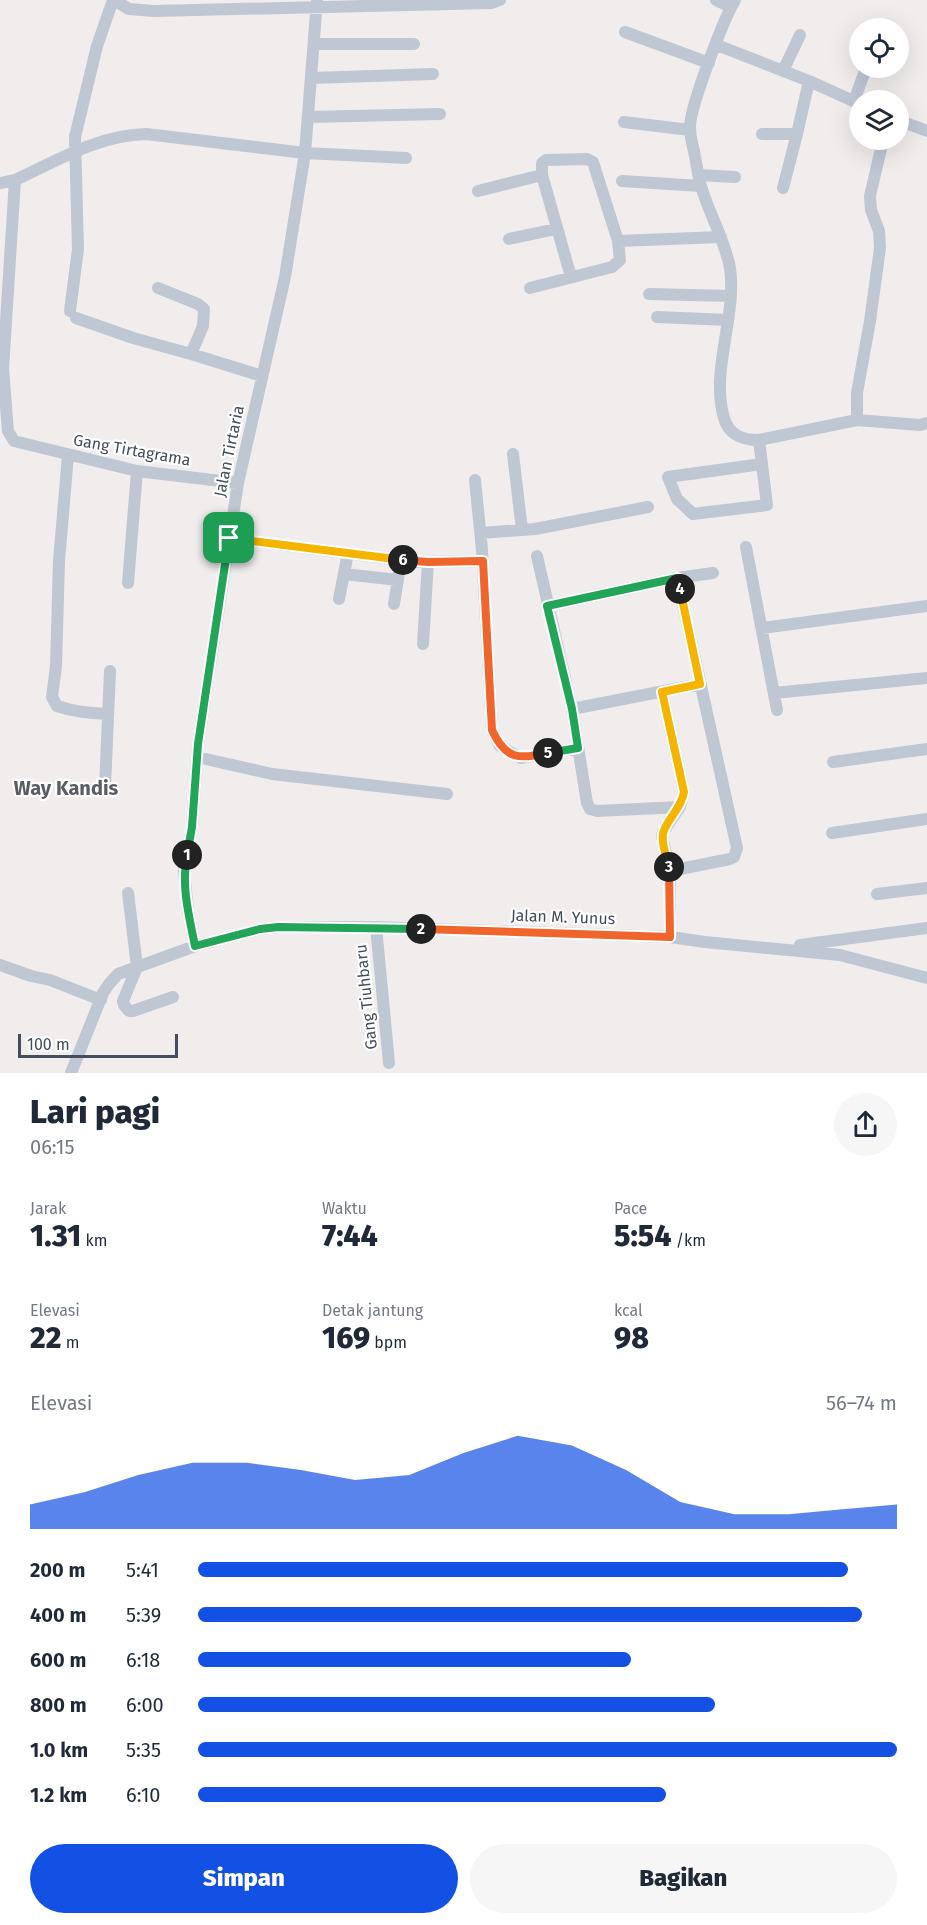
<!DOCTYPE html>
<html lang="id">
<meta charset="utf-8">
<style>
:root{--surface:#fff;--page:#f6f6f7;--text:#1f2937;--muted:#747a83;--accent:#1251e4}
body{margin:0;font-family:"Fira Sans",sans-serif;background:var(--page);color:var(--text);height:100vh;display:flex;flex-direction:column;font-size:22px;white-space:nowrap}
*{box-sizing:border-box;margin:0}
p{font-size:20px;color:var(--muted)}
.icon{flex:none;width:33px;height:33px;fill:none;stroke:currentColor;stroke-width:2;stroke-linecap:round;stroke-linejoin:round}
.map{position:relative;height:1073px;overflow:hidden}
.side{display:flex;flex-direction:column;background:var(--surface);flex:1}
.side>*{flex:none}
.fabs{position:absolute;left:849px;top:18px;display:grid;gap:12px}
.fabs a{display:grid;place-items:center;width:60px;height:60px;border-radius:50%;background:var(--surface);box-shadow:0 6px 24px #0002;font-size:30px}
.scale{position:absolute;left:18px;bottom:15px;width:160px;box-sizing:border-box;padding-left:6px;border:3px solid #444d5b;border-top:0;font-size:16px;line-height:21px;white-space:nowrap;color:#444d5b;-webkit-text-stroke:4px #fff;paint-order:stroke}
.pin{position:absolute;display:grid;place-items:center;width:51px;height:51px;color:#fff;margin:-26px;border-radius:12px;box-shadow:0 3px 9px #0006}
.km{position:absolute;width:30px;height:30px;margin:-15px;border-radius:50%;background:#222;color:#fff;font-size:16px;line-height:30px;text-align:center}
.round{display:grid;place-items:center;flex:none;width:63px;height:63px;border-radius:32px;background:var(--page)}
.headline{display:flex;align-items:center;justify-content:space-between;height:102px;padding:0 30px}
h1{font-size:33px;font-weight:800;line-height:45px}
.metrics{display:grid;grid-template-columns:repeat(3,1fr);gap:9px;height:102px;padding:6px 30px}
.metrics div{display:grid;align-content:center}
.metrics b{font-size:30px;font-weight:800}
.metrics small{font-size:16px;font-weight:400}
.metrics p{font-size:16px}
.chart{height:168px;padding:12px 30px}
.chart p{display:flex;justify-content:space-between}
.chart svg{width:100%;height:108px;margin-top:6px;fill:var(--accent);opacity:.7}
.action{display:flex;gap:12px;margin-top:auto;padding:12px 30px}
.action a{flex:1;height:69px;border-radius:36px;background:var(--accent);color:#fff;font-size:24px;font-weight:800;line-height:69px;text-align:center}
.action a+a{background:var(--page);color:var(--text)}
ul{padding:0 30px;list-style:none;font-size:20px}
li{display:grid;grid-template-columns:96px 72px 1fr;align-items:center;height:45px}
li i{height:15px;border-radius:8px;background:var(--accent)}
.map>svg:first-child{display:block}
</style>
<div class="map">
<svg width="927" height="1073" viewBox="0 0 927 1073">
<rect width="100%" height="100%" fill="#f0edec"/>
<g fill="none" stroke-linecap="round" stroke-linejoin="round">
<!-- minor -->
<path stroke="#bfc7d3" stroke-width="12" d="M114,0L129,9L154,11L492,3L500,0
M716,0L731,7
M735,0C724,18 689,109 690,128C690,136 692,143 694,151C696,162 698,175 701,186C709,214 725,240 730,268C737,317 710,371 724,418C729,435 742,440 759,440L857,420L920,425L927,423
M625,32L709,63
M314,44H414
M717,45L809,81L860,104
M783,71L800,35
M312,78L433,74
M854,101L866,68
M309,117L440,114
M898,120L927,131
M624,122L690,130
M762,134H797L809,81
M699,175L735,177
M15,180L3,369L8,431L14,441L137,471L238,483
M622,181L701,186
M0,183L15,180C58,160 99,135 146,134L305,153L406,158
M783,188L797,134
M478,191L542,175
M509,239L556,229
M618,241L721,237
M158,288L198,304L204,309L203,326L191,354
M530,288L612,267L620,260L618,241L593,162L587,159L546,160L542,163V175L571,277
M649,294L731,296
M70,311L78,249L75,137L97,46L113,0
M657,317L728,320
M76,318L133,338L191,354L262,376
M857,420V393L870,321L880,248L879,231L871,210L870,196L883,140
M759,440L767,505L693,514L677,499L668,477L762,464
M513,454L522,530
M68,455L59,561L56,666L52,697L57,706C74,712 90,713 108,714
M475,480L482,550L492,730L500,746L521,758L578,748
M481,533L535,529L648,507
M229,538L417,562L483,561
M746,547L777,710
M537,556L572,709L700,684
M344,574L398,580
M677,578L713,573
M128,583L137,471
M339,599L348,553
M394,604L401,560
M547,606L677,578L737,848L734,857L730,859L670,871
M762,628L927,606
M423,644L428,562
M662,692L684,792L680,807L663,832L662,836L670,871V937
M774,693L927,678
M572,709L587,803L590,809L597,811L680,807
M197,757L272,774L447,794
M833,762L927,749
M105,787L110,671
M832,833L927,819
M128,893L137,967L123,1001L124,1005L129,1011H133L173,997
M877,894L927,888
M376,927L389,1063
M800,945L927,928
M195,946L188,911L184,871L192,827L198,744L238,483L285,277L305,153L317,0
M0,965L31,976L50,980L101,1000
M71,1073L103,993L109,984L118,974L195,946L260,929L278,927H376L670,937L705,942L840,955L927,978"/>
</g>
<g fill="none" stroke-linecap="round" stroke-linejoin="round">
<defs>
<path id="split-1" d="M187,855L192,827L198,744L229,538"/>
<path id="split-2" d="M187,855C181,886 189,916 195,946L260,929L278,927L421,929"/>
<path id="split-3" d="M421,929L670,937L669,867"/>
<path id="split-4" d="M669,867C667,857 661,844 663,834C665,821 681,810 684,792L662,692L700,684L680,589"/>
<path id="split-5" d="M548,753L578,748L572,709L547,606L677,578L680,589"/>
<path id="split-6" d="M403,560L428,562L483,561L492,730C506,760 518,759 548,753"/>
<path id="split-7" d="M229,538L403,560"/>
</defs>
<!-- split-1 casing -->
<use href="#split-1" stroke="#fff" stroke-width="12"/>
<!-- split-2 casing -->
<use href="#split-2" stroke="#fff" stroke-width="12"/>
<!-- split-3 casing -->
<use href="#split-3" stroke="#fff" stroke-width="12"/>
<!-- split-4 casing -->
<use href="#split-4" stroke="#fff" stroke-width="12"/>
<!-- split-5 casing -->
<use href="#split-5" stroke="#fff" stroke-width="12"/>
<!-- split-6 casing -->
<use href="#split-6" stroke="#fff" stroke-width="12"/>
<!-- split-7 casing -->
<use href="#split-7" stroke="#fff" stroke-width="12"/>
<!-- split-1 -->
<use href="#split-1" stroke="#22a559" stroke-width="8"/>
<!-- split-2 -->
<use href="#split-2" stroke="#22a559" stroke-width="8"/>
<!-- split-3 -->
<use href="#split-3" stroke="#f0652b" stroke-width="8"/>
<!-- split-4 -->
<use href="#split-4" stroke="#f5b400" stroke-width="8"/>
<!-- split-5 -->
<use href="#split-5" stroke="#22a559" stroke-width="8"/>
<!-- split-6 -->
<use href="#split-6" stroke="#f0652b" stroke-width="8"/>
<!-- split-7 -->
<use href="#split-7" stroke="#f5b400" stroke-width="8"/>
</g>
<g text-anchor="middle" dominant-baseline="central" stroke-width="4.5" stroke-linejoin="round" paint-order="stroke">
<!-- street labels -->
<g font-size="16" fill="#444d5b" stroke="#fff">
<text transform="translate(132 450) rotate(10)">Gang Tirtagrama</text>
<text transform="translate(229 451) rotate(-78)">Jalan Tirtaria</text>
<text transform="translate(563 917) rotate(2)">Jalan M. Yunus</text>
<text transform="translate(366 997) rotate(-96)">Gang Tiuhbaru</text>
</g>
<!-- quarter labels -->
<g font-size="20" font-weight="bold" fill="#595c62" stroke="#fff">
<text x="66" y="788">Way Kandis</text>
</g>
</g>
</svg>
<div class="fabs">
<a><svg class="icon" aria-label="locate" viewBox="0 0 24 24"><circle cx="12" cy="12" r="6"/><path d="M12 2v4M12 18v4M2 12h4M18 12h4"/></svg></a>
<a><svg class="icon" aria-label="layers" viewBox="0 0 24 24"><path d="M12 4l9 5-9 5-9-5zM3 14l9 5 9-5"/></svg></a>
</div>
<div class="scale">100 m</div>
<div class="pin" style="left:229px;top:538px;background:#1e9e55"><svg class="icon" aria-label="arrive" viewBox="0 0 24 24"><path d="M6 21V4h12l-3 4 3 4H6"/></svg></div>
<b class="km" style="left:187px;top:855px">1</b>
<b class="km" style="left:421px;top:929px">2</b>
<b class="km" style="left:669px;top:867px">3</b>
<b class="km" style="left:680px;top:589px">4</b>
<b class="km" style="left:548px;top:753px">5</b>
<b class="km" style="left:403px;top:560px">6</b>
</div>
<section class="side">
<div class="headline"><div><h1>Lari pagi</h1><p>06:15</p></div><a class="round"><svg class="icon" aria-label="share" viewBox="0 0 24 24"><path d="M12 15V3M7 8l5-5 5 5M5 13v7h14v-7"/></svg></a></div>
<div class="metrics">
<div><p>Jarak</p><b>1.31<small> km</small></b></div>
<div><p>Waktu</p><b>7:44</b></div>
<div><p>Pace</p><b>5:54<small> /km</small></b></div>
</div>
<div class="metrics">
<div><p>Elevasi</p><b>22<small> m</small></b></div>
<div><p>Detak jantung</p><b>169<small> bpm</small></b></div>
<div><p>kcal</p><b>98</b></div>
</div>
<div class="chart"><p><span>Elevasi</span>56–74 m</p>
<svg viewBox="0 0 160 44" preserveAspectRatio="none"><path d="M0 44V34L10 29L20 22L30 17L40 17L50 20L60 24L70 22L80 13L90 6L100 10L110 20L120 33L130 38L140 38L150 36L160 34V44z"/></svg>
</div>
<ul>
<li><b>200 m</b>5:41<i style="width:93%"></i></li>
<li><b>400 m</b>5:39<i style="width:95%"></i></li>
<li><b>600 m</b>6:18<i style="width:62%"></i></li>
<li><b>800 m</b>6:00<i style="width:74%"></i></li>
<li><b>1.0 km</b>5:35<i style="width:100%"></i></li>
<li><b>1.2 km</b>6:10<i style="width:67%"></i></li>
</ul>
<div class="action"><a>Simpan</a><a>Bagikan</a></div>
</section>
